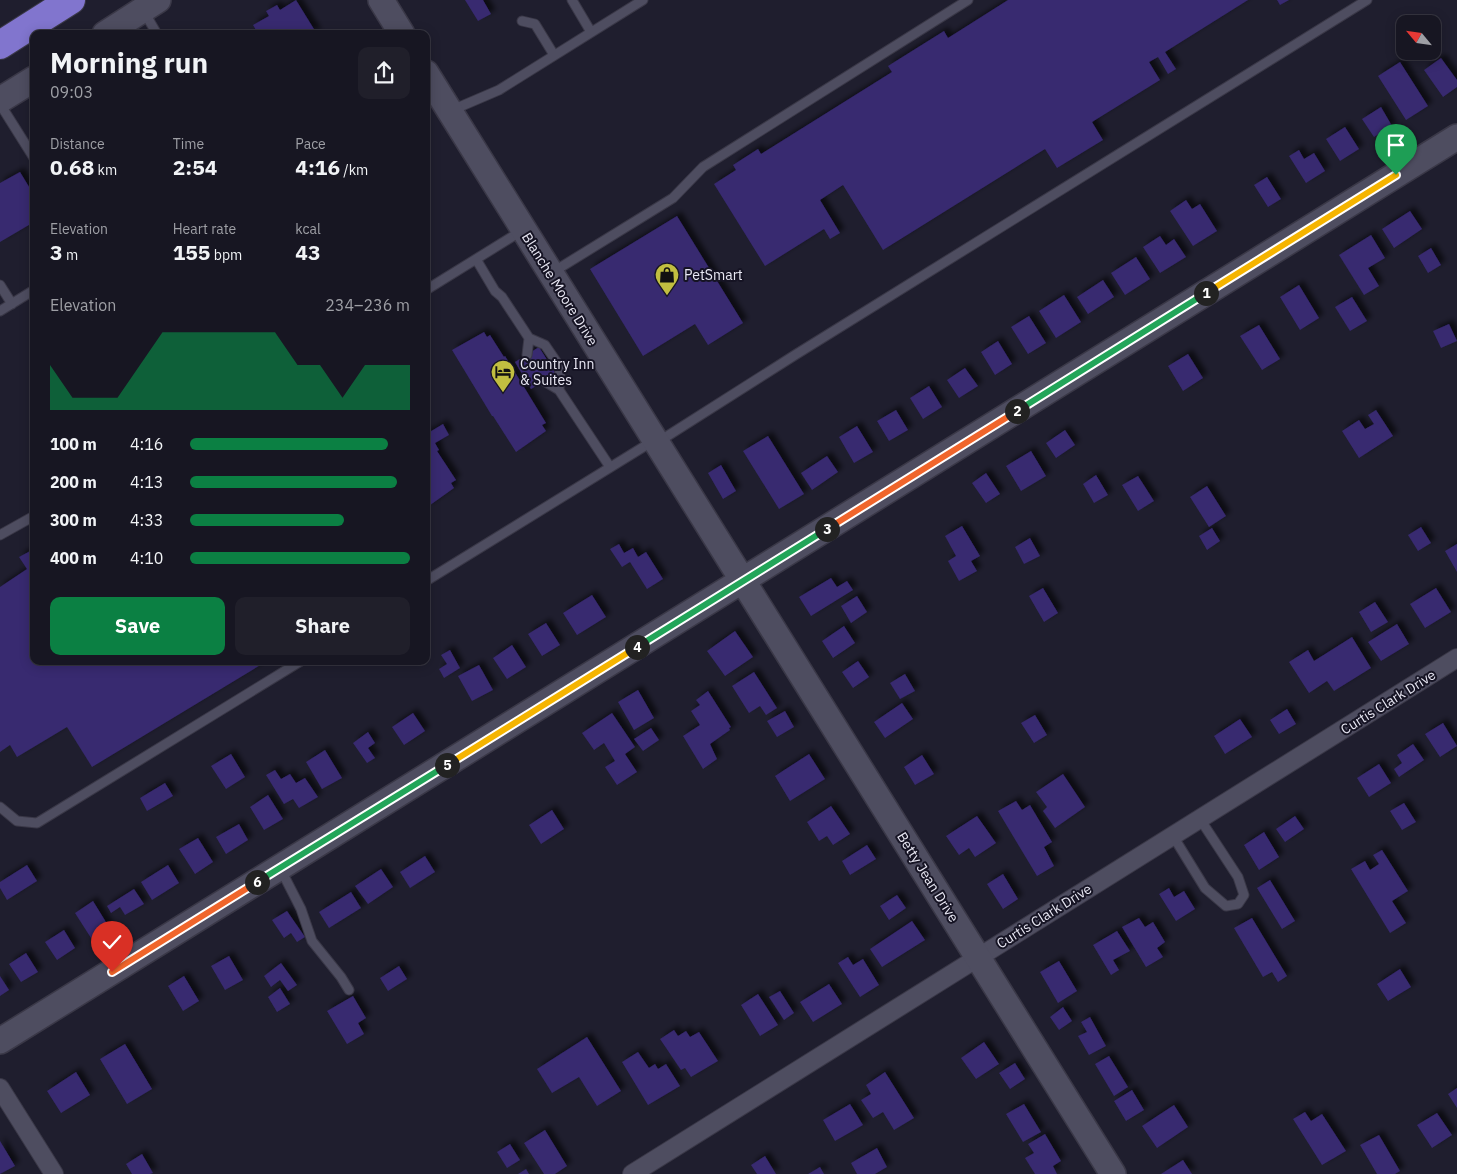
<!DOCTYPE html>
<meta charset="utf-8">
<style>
:root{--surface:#171622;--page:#201f2a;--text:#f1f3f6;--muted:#9e9fa5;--line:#363540;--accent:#0b8043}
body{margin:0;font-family:"IBM Plex Sans",sans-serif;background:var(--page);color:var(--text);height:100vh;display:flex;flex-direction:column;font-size:19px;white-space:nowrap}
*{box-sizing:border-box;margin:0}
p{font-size:16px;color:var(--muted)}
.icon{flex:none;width:28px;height:28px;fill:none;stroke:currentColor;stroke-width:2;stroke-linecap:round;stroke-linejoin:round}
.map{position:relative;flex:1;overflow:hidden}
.drawer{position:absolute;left:30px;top:30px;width:400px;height:635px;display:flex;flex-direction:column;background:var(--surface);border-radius:10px;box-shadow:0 2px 12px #0003,0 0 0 1px var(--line)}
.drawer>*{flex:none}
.needle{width:32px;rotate:299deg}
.tools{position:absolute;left:1396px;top:15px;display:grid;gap:10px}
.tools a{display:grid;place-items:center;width:45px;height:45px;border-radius:10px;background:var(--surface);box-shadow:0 2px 12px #0003,0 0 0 1px var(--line);font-size:25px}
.pin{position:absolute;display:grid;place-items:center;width:42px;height:42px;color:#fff;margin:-51px -21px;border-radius:50% 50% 50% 0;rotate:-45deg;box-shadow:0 0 5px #0007}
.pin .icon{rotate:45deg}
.km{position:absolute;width:25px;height:25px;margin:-12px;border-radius:50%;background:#222;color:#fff;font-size:14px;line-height:25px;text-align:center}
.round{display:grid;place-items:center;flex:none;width:52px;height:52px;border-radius:10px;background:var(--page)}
.head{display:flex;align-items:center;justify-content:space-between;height:85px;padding:0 20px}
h1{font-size:28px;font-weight:700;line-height:38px}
.stats{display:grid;grid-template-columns:repeat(3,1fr);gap:8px;height:85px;padding:5px 20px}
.stats div{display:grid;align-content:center}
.stats b{font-size:21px;font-weight:700}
.stats small{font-size:14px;font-weight:400}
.stats p{font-size:14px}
.chart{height:140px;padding:10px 20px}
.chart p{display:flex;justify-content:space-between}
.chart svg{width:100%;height:90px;margin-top:5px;fill:var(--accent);opacity:.7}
.button{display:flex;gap:10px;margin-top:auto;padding:10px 20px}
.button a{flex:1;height:58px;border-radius:10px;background:var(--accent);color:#fff;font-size:20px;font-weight:700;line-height:58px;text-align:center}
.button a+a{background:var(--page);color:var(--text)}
ul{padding:0 20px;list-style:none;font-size:16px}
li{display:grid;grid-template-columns:80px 60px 1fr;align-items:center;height:38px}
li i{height:12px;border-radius:6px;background:var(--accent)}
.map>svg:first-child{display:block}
</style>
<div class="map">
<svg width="1457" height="1174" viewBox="0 0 1457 1174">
<defs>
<filter id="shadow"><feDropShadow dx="4.5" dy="-4.5" stdDeviation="2.5" flood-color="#0009"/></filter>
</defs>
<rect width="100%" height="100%" fill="#1f1e2e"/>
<!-- building -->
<path fill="#37296f" filter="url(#shadow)" d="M296,0L317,34H254L257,32L253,25L269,16L266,11L277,5L280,10Z
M465,0H483L491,14L478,21Z
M1008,0H1248L1165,52L1176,69L1168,74L1158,57L1149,62L1160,80L1092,122L1103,140L1057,168L1045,149L883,250L843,185L820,200L840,233L830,239L824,229L765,266L714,184L736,170L733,165L758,149L761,154L892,72L888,66L944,31L948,38Z
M1277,0H1289L1280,5Z
M1441,58L1457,80V87L1443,97L1424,70Z
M1400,62L1428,106L1406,120L1378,76Z
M1381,107L1392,126L1374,137L1362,119Z
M1345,127L1359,149L1340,161L1326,139Z
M1299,150L1304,159L1314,153L1325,171L1306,183L1289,156Z
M20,172L34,195V222L0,242V183Z
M1267,177L1281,199L1268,207L1254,185Z
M1186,200L1192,209L1200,204L1217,231L1193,246L1170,211Z
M1410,211L1422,229L1394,248L1382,229Z
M677,216L743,323L708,345L695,324L643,356L590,269Z
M1371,235L1385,258L1368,268L1379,286L1364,295L1339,255Z
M1160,236L1166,245L1174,239L1186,257L1160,273L1143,247Z
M1431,248L1441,265L1428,273L1418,256Z
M1136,257L1150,279L1125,295L1111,273Z
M1103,280L1114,297L1088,314L1077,297Z
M1299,285L1319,318L1300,330L1280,297Z
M1064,295L1081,322L1056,338L1039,311Z
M1352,297L1367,321L1350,331L1335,307Z
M1029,316L1046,343L1028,354L1011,327Z
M1449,324L1457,341L1441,348L1433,331Z
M1259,325L1280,359L1262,370L1240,336Z
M484,332L487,337L490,335L504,357L505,356L546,423L542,425L546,431L516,452L493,416H492L452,350Z
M998,341L1012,364L995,375L981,352Z
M539,347L556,374L531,389L515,362Z
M1188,354L1203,378L1183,391L1168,366Z
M965,368L978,386L959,398L947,380Z
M929,386L942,407L923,419L910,398Z
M896,410L908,430L889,441L877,421Z
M1376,410L1393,436L1359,458L1342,431L1359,420L1365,429L1374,424L1368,415Z
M443,424L449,435L435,443L439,450L437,451L456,480L451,483L454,488L426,508V430L428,433Z
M857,426L873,452L854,463L839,437Z
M1065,430L1075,445L1056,458L1046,443Z
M768,436L804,494L779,509L743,451Z
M1031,451L1046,476L1021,491L1006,466Z
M827,456L838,472L812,490L801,473Z
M721,465L736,491L723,499L708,473Z
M986,473L1000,494L986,503L972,483Z
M1096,475L1108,495L1094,503L1083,484Z
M1138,476L1154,501L1138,511L1122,485Z
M1207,486L1226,516L1209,527L1190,497Z
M962,526L980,556L971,561L977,571L959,581L948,561L956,556L945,536Z
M1421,527L1431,543L1418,551L1408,535Z
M1212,528L1220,541L1207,550L1199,536Z
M1030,538L1040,556L1024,564L1015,547Z
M619,544L624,553L633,548L638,557L646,552L663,579L647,589L630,562L622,567L610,549Z
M1457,544V572L1445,551Z
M34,549V661H267L92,767L67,727L17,757L10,745L0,752V587L27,569L19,557Z
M831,578L837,587L847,581L853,590L811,616L799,597Z
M1043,588L1058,613L1044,622L1029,596Z
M1436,588L1451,612L1425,628L1410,604Z
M592,595L606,617L577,635L563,613Z
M857,596L867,612L851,623L841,606Z
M1375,602L1388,622L1371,632L1359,612Z
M546,623L560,645L542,656L528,634Z
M1397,624L1409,644L1381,661L1368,642Z
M844,626L855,643L833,658L822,641Z
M735,631L753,657L725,676L707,651Z
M1352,637L1371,668L1334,691L1327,681L1309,693L1289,662L1308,650L1314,661Z
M512,645L526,667L507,679L493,658Z
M450,650L460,668L444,678L439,669L447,664L441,655Z
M858,661L869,677L853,688L842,672Z
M479,665L493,690L472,701L458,676Z
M754,672L777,708L766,715L760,706L749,713L732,686Z
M905,674L915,691L900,699L890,683Z
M638,690L654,718L634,730L618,702Z
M708,691L731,727L729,728L730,730L710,744L717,759L703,769L683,736L700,725L691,711L700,705L696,700Z
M902,703L913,719L885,738L874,722Z
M1287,709L1296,724L1279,734L1270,720Z
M785,711L794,727L777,737L767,721Z
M413,713L425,731L404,745L392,727Z
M612,713L635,747L625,754L637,772L617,785L605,767L615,761L604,743L594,750L582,733Z
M1035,715L1047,735L1034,743L1021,723Z
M1240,719L1252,737L1225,754L1214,736Z
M1443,723L1457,746L1440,757L1425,734Z
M651,728L659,740L643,751L634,739Z
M368,732L375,743L368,748L375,758L367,763L353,743Z
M1413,744L1424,760L1399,777L1394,769L1402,763L1397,755Z
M325,750L342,778L322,789L306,762Z
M231,754L245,777L226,789L211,766Z
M809,754L825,779L790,801L775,776Z
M922,755L934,774L915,785L904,767Z
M1379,764L1391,783L1369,797L1357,778Z
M275,770L281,779L290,774L296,783L305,778L318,797L299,808L293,799L284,804L266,775Z
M1063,774L1085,807L1055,828L1043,811L1047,807L1036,792Z
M165,783L173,796L147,811L140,798Z
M268,795L283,819L264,830L250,807Z
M1016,801L1022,810L1030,805L1052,842L1044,847L1054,866L1037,876L998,811Z
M1404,803L1416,822L1402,830L1390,811Z
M831,806L850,834L833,845L827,836L819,841L807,822Z
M552,810L564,829L541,844L529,825Z
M977,816L996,843L975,857L969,848L959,855L946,836Z
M1295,816L1304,829L1285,842L1276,829Z
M239,824L248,840L226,854L216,837Z
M1264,832L1279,857L1259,870L1244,845Z
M198,838L213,862L195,874L179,849Z
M867,845L876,859L850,875L842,861Z
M1382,850L1408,891L1392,901L1406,923L1390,933L1351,869L1365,861L1370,870L1379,864L1373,855Z
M425,856L435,872L410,888L400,872Z
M27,865L37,881L7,900L0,888V882Z
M168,865L179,883L152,900L141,882Z
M381,869L393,887L368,904L355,886Z
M1003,874L1018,899L1003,909L987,884Z
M1270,880L1295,921L1282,929L1257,888Z
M1169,888L1174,897L1184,891L1195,909L1176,921L1159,894Z
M134,889L144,904L125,915L120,907L111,913L107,906Z
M351,892L361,908L329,928L319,912Z
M897,895L906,908L889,920L880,906Z
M93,901L109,927L91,938L75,913Z
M287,911L305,937L297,942L291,933L284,938L272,920Z
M1139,918L1145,927L1153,922L1165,942L1157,948L1163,957L1146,967L1122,927Z
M1252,918L1287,976L1278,982L1272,972L1263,977L1234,928Z
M912,921L925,940L882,967L870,949Z
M64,930L75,948L57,960L45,942Z
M1117,931L1130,951L1113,960L1119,970L1111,975L1093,945Z
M26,953L38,972L21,982L9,964Z
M229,956L243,980L225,990L211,966Z
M848,957L853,965L863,959L879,985L860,997L838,963Z
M1059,961L1077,991L1058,1003L1040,972Z
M281,963L297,985L288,991L280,980L271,987L264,976Z
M399,966L407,979L388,991L380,978Z
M1400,969L1411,987L1388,1001L1377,984Z
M0,976L9,990L0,996Z
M184,976L199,1001L183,1011L168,986Z
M829,984L842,1004L813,1022L800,1002Z
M280,988L290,1004L277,1012L268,997Z
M780,991L794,1013L784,1020L769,997Z
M758,994L778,1025L760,1036L741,1005Z
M353,996L366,1018L358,1023L364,1034L347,1044L327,1011Z
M1063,1007L1072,1021L1059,1030L1050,1017Z
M1090,1017L1106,1046L1089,1055L1078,1036L1087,1032L1081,1022Z
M674,1030L678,1036L686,1031L690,1037L699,1032L718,1061L691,1077L685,1068L681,1070L660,1039Z
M587,1037L621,1091L597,1106L579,1077L552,1093L537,1069Z
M984,1042L999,1064L976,1079L961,1058Z
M125,1044L152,1089L127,1104L100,1059Z
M638,1052L649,1068L655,1064L658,1069L666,1064L680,1086L648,1105L622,1062Z
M1109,1056L1128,1087L1114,1096L1095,1064Z
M1015,1063L1025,1079L1010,1089L999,1073Z
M76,1072L90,1095L61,1113L47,1091Z
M885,1072L914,1118L894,1130L883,1112L873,1118L861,1100L871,1094L866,1085Z
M1457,1088V1108L1448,1094Z
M1132,1090L1144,1110L1126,1121L1114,1101Z
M850,1104L863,1125L835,1141L823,1120Z
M1024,1104L1041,1132L1023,1142L1006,1114Z
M1174,1105L1188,1127L1157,1148L1142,1126Z
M1305,1112L1311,1121L1322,1114L1346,1151L1322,1165L1293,1119Z
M1437,1113L1452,1135L1432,1148L1417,1125Z
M545,1130L567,1166L555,1174H544L524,1143Z
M1045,1134L1061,1161L1053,1166L1057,1174H1035L1025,1158L1034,1153L1028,1144Z
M1379,1135L1400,1171L1395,1174H1377L1360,1145Z
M0,1141L15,1166L0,1174Z
M510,1144L520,1160L507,1168L497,1152Z
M877,1148L887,1167L875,1174H857L851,1163Z
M142,1154L153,1173L150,1174H132L126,1164Z
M765,1156L776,1174H757L751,1165Z
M1183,1160L1192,1174H1161Z
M820,1167L824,1174H808Z
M526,1169L529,1174H518Z"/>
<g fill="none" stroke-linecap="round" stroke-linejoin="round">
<defs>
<path id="lane" d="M572,0L591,32
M143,10L157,34
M522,21L535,24L554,55
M0,104L34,158
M450,111L499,90L643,0
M476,259L495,291L502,297L529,338L545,345L560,367L559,390L610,467
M553,272L673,198L703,167L968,0
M0,285L12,304
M426,290L523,230
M0,311L34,290
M527,355L529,338
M544,381L559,390
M658,442L795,355L1367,0
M0,535L34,516
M426,581L653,441
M0,807L17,821L37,823L301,661
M1173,836L1205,888L1226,906L1238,904L1244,895L1238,877L1200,819
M280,868L301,909L312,941L341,977L349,990"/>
<path id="street" d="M0,1088L54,1174
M632,1174L1457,658"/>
<path id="secondary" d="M381,0L402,34
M105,34L158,0
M426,73L1113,1174
M0,100L34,79
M0,1041L1457,137"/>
<path id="highway" d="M0,45L71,0"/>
</defs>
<!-- lane casing -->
<use href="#lane" stroke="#3a3847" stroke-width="11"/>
<!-- street casing -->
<use href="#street" stroke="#3a3847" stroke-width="20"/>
<!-- secondary casing -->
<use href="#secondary" stroke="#3a3847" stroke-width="28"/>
<!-- highway casing -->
<use href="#highway" stroke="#3a3847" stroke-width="30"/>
<!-- lane -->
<use href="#lane" stroke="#4e4d60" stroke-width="9"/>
<!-- street -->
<use href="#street" stroke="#4e4d60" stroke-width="18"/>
<!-- secondary -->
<use href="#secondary" stroke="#4e4d60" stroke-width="25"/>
<!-- highway -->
<use href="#highway" stroke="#8175ce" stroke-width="28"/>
</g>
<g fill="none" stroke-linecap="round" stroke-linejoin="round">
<defs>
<path id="split-1" d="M1206,293L1396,175"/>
<path id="split-2" d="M1017,411L1206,293"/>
<path id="split-3" d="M827,529L1017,411"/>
<path id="split-4" d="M637,647L827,529"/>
<path id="split-5" d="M447,765L637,647"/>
<path id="split-6" d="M257,882L447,765"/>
<path id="split-7" d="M112,972L257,882"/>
</defs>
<!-- split-1 casing -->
<use href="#split-1" stroke="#fff" stroke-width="10"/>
<!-- split-2 casing -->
<use href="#split-2" stroke="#fff" stroke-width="10"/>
<!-- split-3 casing -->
<use href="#split-3" stroke="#fff" stroke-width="10"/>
<!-- split-4 casing -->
<use href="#split-4" stroke="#fff" stroke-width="10"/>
<!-- split-5 casing -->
<use href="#split-5" stroke="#fff" stroke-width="10"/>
<!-- split-6 casing -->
<use href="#split-6" stroke="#fff" stroke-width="10"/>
<!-- split-7 casing -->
<use href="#split-7" stroke="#fff" stroke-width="10"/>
<!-- split-1 -->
<use href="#split-1" stroke="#f5b400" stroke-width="6"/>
<!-- split-2 -->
<use href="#split-2" stroke="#22a559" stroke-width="6"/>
<!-- split-3 -->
<use href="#split-3" stroke="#f0652b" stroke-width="6"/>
<!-- split-4 -->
<use href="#split-4" stroke="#22a559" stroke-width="6"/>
<!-- split-5 -->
<use href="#split-5" stroke="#f5b400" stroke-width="6"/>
<!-- split-6 -->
<use href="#split-6" stroke="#22a559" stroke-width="6"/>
<!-- split-7 -->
<use href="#split-7" stroke="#f0652b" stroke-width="6"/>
</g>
<!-- icons -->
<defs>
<symbol id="shop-pin" viewBox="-11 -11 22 30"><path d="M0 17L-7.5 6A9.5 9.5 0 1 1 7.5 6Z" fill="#c1be40" stroke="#161424"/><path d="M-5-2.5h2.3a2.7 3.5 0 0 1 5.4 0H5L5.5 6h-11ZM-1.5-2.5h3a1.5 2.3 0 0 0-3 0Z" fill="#111"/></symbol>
<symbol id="hotel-pin" viewBox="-11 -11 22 30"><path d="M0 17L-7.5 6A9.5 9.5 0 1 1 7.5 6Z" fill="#c1be40" stroke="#161424"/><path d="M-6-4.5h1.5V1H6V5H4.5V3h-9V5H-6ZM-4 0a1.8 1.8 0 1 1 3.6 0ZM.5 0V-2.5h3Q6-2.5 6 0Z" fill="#111"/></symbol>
</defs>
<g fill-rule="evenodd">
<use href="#shop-pin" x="653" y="261" width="28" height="38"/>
<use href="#hotel-pin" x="489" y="358" width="28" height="38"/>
</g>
<g text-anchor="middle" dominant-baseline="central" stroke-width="4" stroke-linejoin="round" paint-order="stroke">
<!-- poi labels -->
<g font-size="14" fill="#e9e8f4" stroke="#161424" text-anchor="start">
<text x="684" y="275">PetSmart</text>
<text x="520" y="364">Country Inn<tspan x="520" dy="16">&amp; Suites</tspan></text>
</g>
<!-- street labels -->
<g font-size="14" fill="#e9e8f4" stroke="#161424">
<text transform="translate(560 289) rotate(58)">Blanche Moore Drive</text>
<text transform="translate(1388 702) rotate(-32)">Curtis Clark Drive</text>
<text transform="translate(928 877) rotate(58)">Betty Jean Drive</text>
<text transform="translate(1044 916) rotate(-32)">Curtis Clark Drive</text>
</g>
</g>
</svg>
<div class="tools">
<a><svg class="needle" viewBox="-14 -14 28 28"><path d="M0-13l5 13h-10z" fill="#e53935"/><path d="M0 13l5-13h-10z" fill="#9e9fa5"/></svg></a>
</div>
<div class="pin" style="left:1396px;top:175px;background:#1e9e55"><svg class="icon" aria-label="arrive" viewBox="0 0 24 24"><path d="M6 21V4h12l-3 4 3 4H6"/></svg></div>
<div class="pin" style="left:112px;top:972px;background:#d93025"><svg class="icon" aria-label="check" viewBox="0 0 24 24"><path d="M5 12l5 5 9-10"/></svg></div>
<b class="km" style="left:1206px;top:293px">1</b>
<b class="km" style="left:1017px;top:411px">2</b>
<b class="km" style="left:827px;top:529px">3</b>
<b class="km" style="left:637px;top:647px">4</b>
<b class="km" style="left:447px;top:765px">5</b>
<b class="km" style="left:257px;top:882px">6</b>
<section class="drawer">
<div class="head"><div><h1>Morning run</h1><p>09:03</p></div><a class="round"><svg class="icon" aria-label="share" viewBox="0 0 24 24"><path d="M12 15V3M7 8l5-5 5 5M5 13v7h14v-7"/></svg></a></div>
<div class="stats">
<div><p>Distance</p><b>0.68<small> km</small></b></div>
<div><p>Time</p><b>2:54</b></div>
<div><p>Pace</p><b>4:16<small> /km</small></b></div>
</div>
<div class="stats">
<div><p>Elevation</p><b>3<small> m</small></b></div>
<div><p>Heart rate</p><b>155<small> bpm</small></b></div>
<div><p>kcal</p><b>43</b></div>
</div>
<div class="chart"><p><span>Elevation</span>234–236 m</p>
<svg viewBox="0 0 160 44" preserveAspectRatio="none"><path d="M0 44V22L10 38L20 38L30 38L40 22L50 6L60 6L70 6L80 6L90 6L100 6L110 22L120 22L130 38L140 22L150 22L160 22V44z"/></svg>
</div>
<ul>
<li><b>100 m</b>4:16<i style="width:90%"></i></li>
<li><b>200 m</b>4:13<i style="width:94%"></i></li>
<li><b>300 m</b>4:33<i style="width:70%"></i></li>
<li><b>400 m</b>4:10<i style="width:100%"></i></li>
</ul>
<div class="button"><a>Save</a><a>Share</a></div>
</section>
</div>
